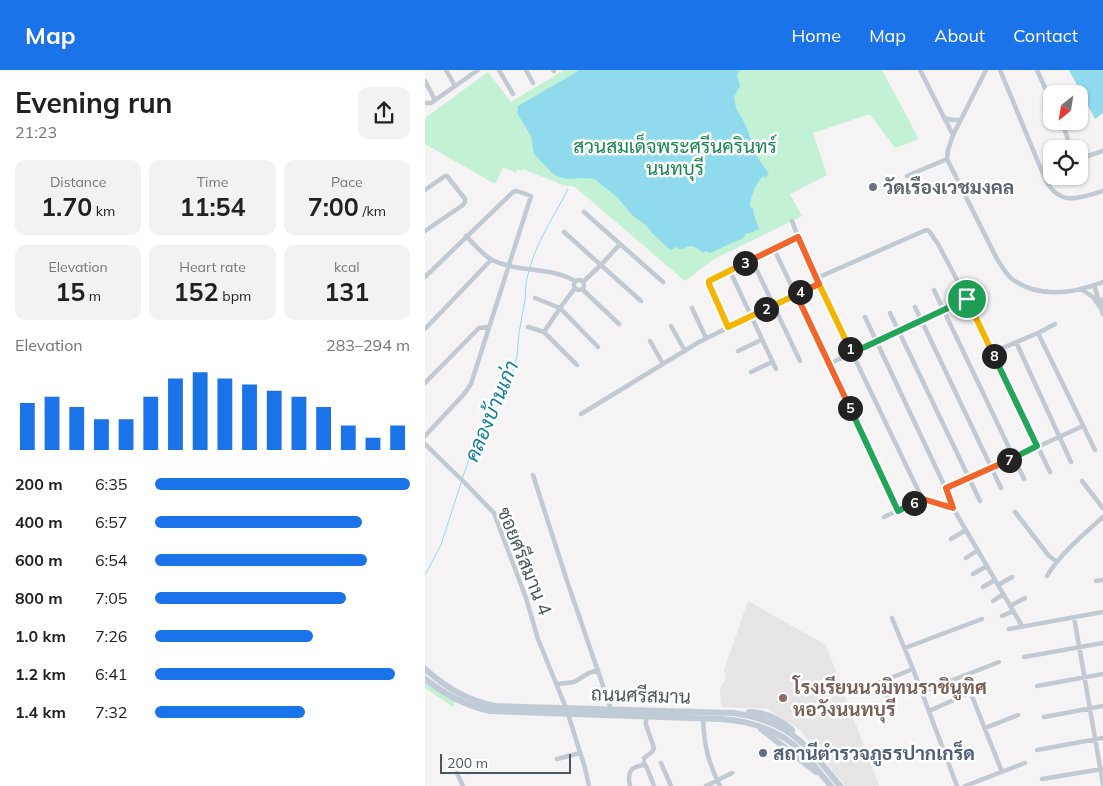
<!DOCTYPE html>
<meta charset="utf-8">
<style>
:root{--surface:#fff;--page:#f2f2f2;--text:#202124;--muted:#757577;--accent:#1a73e8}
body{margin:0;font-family:Mulish,Sarabun,sans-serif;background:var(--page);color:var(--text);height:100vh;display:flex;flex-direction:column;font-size:19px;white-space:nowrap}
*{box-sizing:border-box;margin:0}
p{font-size:16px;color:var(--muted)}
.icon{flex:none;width:28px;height:28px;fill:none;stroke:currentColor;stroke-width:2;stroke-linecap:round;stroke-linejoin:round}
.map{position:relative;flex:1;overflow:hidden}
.sheet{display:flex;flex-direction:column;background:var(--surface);width:425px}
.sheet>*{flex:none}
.needle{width:32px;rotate:210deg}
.tools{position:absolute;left:618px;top:15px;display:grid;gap:10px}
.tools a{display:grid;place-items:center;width:45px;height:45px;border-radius:10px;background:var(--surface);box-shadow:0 1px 4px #0004;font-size:25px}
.scale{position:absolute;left:15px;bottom:12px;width:131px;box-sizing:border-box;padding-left:5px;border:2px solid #4a5661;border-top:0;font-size:14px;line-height:18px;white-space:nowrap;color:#4a5661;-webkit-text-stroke:4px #fff;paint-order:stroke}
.pin{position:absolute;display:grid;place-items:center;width:42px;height:42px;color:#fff;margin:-21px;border:2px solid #fff;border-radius:50%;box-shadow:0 1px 5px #0007}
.km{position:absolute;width:25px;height:25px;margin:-12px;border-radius:50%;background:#222;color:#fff;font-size:14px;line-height:25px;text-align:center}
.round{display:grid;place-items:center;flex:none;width:52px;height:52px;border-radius:10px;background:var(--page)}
.headline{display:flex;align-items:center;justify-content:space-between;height:85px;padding:0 15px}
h1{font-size:28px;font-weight:700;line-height:38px}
.metrics{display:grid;grid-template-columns:repeat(3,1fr);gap:8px;height:85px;padding:5px 15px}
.metrics div{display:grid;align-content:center;border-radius:10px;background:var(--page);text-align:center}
.metrics b{font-size:25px;font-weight:700}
.metrics small{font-size:14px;font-weight:400}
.metrics p{font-size:14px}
.chart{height:140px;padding:10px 15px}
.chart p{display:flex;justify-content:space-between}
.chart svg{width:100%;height:90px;margin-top:5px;stroke:var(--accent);stroke-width:6}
ul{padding:0 15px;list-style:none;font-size:16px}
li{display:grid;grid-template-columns:80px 60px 1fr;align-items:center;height:38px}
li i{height:12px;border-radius:6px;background:var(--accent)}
header{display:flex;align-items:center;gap:30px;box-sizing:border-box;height:70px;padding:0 25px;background:var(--accent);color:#fff}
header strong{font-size:24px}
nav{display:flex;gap:28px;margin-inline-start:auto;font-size:18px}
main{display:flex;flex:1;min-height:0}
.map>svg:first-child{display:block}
</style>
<header>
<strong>Map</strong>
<nav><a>Home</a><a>Map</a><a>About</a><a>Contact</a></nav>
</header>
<main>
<section class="sheet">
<div class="headline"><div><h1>Evening run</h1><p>21:23</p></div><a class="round"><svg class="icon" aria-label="share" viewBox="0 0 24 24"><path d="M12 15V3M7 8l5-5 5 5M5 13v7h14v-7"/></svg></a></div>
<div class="metrics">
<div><p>Distance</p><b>1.70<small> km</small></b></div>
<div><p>Time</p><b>11:54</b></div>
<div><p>Pace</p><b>7:00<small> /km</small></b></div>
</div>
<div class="metrics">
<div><p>Elevation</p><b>15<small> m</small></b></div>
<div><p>Heart rate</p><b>152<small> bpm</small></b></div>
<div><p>kcal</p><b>131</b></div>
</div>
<div class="chart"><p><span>Elevation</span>283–294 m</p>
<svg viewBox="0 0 160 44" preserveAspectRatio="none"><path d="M5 44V21M15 44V18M25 44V23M35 44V29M45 44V29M55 44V18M65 44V9M75 44V6M85 44V9M95 44V12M105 44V15M115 44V18M125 44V23M135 44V32M145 44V38M155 44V32"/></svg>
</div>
<ul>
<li><b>200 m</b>6:35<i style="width:100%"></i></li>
<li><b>400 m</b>6:57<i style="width:81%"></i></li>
<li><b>600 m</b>6:54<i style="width:83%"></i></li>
<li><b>800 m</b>7:05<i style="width:75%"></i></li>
<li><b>1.0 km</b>7:26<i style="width:62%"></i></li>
<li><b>1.2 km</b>6:41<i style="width:94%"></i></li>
<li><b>1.4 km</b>7:32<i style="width:59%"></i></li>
</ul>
</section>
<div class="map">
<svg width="678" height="716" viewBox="0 0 678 716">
<rect width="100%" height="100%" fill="#f5f3f3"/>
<!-- education -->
<path fill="#e6e4e5" d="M323,531L401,575L454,716H420L375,660L343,639L296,637L295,618L301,608L299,600Z"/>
<!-- green -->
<path fill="#c3f1d5" d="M139,0H457L494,69L470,78L445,44L388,63L402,105L365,124L377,146L289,189L260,211L150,117L138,115L98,99L96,101L92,99L91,103L78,97L70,114L0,74V48L63,2L86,32Z
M0,613L30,632L28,637L0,618Z"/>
<!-- water -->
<path fill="#90daee" d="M155,0H316L313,2L312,5L315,16L309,27L311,38L321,56L333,88L344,104L340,108L338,106C330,115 326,125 325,137L328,138L329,145L334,159L325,163H324L320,164V166L316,169L285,183L281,181L278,183L272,178L266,176C257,177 260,182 250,177L247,180H245L227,163L221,155L208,146L192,127L172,111L169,109L158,108L143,109L134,107L127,103L109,84L106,66L92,43L93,36Z
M644,0H678V43L670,49Z"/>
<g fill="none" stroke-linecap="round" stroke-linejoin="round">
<!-- stream -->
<path stroke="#90daee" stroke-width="1" d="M105,197C113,169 130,145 143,119
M37,409L52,367L88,301L92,286L94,263L100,230L101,212L104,201
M0,505L16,475L36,413"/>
<!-- minor -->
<path stroke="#c1cad2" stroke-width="4.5" d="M21,0L30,16
M74,0L88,24
M101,0L108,13
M128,0L129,1
M495,0L528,65
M561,0L528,65L523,80L522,89L571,187C576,195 580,203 587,209C614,229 649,223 678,212
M575,0L621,111C636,137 654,128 678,121
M612,0L626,31
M0,11L10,30
M0,33H6L53,0
M519,48L527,50H535
M636,51L642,66L645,79
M654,89L678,81
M482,106L522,89
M0,120L20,106H22L40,129V132L38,135L0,161
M159,142L238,212
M367,151L373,167L394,214L493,420L498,429L528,438
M139,162L216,231
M41,166C48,173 59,186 67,190C94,203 124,196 150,211
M349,179L473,441
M327,190L375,291
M305,201L351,299
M0,207L88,122L92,121L106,126L46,314L39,324L0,366
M392,208L501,160L504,161L513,174L542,229L625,402
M149 215a5 5 0 1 1 10 0a5 5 0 1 1-10 0Z
M158,212L176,195L195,174
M669,215L678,244
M157,219L194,254
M656,219L668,227L677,240L678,229
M509,220L599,409
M110,228L135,238L173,277
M490,237L576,418
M267,238L281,268
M465,243L555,431
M440,247L521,419L528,438L597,556
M246,256L260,281
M103,257L119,262L152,295
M303,257L284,214V212L373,167
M0,259L66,190
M119,262L135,238L150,218
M613,263L670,380
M225,271L238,294
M591,272L646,392
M313,281L336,270
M568,282L613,263L630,254
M404,294L542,229
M326,302L347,292
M0,313L54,258L64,257
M156,344L274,272L371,224L394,214
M0,374L39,412L69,443L101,528L113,569L141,638
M108,405L143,514L186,639
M657,411L678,438
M521,419L658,356
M590,442L624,486L632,492
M459,447L498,429
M526,469L541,460
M541,488L553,480
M548,504L562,496
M622,506C634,485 659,464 678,447
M671,511L678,510
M573,515L587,507
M558,517L570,510
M568,531L578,524
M585,536L600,528
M577,546L588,541
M649,547L678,714
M467,548L488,599L532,716
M584,559L678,542
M480,578L557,549
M599,587L678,573
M539,606L577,702
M457,612L463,630
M132,614L149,612L164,603L173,600
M612,616L678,604
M497,622L574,592
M425,624L488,599
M504,641L546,622
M143,644L160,698L164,716
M619,647L678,636
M278,648C279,675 283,692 295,716
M560,658L593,645
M612,680L678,668
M132,689L155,683
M219,689V688L227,682L229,678L221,655V646
M219,693L222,698L229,716
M236,693L246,716
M32,703L38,716
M617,709L677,699
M205,716C202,702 205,697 219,695
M281,716L307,703
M540,716L600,693"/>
<!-- secondary -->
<path stroke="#c1cbd6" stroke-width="6" d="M0,599C22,618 41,630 70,636L308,643C364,651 381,674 415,716
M0,609C21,625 39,635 65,641L296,649C327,651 355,660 378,683C388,693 396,705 406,716
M324,642C340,642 355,649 367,660
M336,659L391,702"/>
</g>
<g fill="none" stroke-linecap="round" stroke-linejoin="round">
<defs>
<path id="split-1" d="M425,279L427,283L542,229"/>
<path id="split-2" d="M341,239L394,214L425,279"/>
<path id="split-3" d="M320,193L284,211V214L303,257L341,239"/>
<path id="split-4" d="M320,193L373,167L394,214L375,222"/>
<path id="split-5" d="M375,222L371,224L425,338"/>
<path id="split-6" d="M425,338L473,441L489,433"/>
<path id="split-7" d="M489,433L498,429L528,438L521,418L584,390"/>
<path id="split-8" d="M569,286L612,376L584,390"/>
<path id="split-9" d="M542,229L569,286"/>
</defs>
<!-- split-1 casing -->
<use href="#split-1" stroke="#fff" stroke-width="10"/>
<!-- split-2 casing -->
<use href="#split-2" stroke="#fff" stroke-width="10"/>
<!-- split-3 casing -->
<use href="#split-3" stroke="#fff" stroke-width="10"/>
<!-- split-4 casing -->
<use href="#split-4" stroke="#fff" stroke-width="10"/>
<!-- split-5 casing -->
<use href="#split-5" stroke="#fff" stroke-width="10"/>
<!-- split-6 casing -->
<use href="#split-6" stroke="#fff" stroke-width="10"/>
<!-- split-7 casing -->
<use href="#split-7" stroke="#fff" stroke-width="10"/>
<!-- split-8 casing -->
<use href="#split-8" stroke="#fff" stroke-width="10"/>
<!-- split-9 casing -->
<use href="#split-9" stroke="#fff" stroke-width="10"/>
<!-- split-1 -->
<use href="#split-1" stroke="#22a559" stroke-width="6"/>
<!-- split-2 -->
<use href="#split-2" stroke="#f5b400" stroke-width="6"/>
<!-- split-3 -->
<use href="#split-3" stroke="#f5b400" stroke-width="6"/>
<!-- split-4 -->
<use href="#split-4" stroke="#f0652b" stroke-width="6"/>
<!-- split-5 -->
<use href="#split-5" stroke="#f0652b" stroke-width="6"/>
<!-- split-6 -->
<use href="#split-6" stroke="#22a559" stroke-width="6"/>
<!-- split-7 -->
<use href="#split-7" stroke="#f0652b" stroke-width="6"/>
<!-- split-8 -->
<use href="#split-8" stroke="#22a559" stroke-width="6"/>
<!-- split-9 -->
<use href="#split-9" stroke="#f5b400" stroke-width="6"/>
</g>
<!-- markers -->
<circle fill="#6b7280" stroke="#fff" stroke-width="2" cx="448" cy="117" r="5"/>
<circle fill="#8d6e63" stroke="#fff" stroke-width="2" cx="358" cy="628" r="5"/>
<circle fill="#5c6f8a" stroke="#fff" stroke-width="2" cx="338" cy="683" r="5"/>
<g text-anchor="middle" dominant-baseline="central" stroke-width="5" stroke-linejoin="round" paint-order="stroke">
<!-- park labels -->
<g font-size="19" fill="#17864f" stroke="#fff">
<text x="250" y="76">สวนสมเด็จพระศรีนครินทร์<tspan x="250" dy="22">นนทบุรี</tspan></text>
</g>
<!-- worship labels -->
<g font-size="19" font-weight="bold" fill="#5b616d" stroke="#fff" text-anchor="start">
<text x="458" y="117">วัดเรืองเวชมงคล</text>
</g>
<!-- street labels -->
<g font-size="19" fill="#4a5661" stroke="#fff">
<text transform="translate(100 491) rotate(68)">ซอยศรีสมาน 4</text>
<text transform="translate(216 625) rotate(2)">ถนนศรีสมาน</text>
</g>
<!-- education labels -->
<g font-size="19" font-weight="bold" fill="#785e54" stroke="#fff" text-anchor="start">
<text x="368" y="617">โรงเรียนนวมิทนราชินูทิศ<tspan x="368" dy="22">หอวังนนทบุรี</tspan></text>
</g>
<!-- service labels -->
<g font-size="19" font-weight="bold" fill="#4e5e75" stroke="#fff" text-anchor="start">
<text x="348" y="683">สถานีตำรวจภูธรปากเกร็ด</text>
</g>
<!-- water labels -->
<g font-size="20" font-style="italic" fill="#0c7c9b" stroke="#fff">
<text transform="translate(66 341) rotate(-67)">คลองบ้านเก่า</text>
</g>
</g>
</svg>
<div class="tools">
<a><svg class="needle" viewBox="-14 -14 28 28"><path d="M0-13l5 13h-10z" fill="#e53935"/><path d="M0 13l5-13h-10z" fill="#757577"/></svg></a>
<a><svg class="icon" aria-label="locate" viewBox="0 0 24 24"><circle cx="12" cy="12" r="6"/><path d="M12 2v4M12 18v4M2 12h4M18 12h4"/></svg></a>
</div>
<div class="scale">200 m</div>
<div class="pin" style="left:542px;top:229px;background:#1e9e55"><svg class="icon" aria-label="arrive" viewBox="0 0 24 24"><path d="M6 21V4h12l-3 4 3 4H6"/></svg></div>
<b class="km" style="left:425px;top:279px">1</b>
<b class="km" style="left:341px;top:239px">2</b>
<b class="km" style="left:320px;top:193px">3</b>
<b class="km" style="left:375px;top:222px">4</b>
<b class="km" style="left:425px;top:338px">5</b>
<b class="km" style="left:489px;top:433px">6</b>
<b class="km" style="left:584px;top:390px">7</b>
<b class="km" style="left:569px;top:286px">8</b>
</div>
</main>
